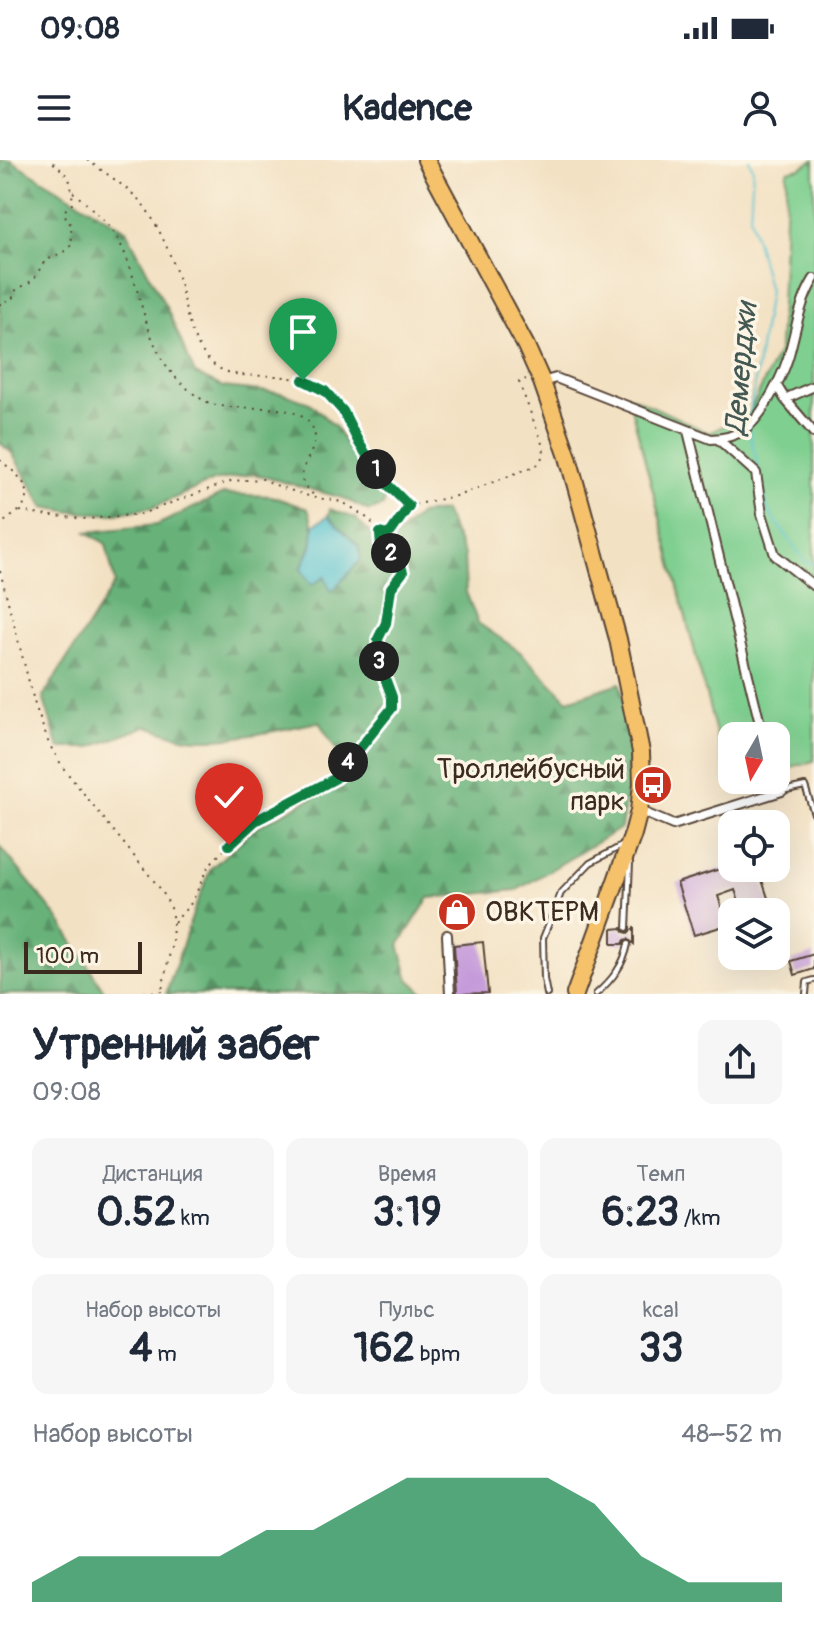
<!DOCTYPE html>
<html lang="ru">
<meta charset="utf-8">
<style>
:root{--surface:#fff;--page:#f6f6f7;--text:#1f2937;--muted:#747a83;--accent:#0b8043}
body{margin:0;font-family:Pangolin,sans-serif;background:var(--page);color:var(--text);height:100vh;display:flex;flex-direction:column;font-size:30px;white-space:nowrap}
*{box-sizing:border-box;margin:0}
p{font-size:26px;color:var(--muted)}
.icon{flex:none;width:44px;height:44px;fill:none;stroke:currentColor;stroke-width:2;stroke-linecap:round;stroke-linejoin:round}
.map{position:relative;height:834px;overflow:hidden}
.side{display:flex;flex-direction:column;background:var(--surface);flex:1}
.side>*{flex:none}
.needle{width:52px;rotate:189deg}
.controls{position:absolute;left:718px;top:562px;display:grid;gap:16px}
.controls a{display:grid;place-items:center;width:72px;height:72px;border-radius:16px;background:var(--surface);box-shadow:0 8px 32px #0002;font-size:40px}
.scale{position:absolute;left:24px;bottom:20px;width:118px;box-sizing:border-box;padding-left:8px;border:4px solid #3b2a1e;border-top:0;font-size:22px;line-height:28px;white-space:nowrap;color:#3b2a1e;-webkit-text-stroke:6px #fcf5e5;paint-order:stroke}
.pin{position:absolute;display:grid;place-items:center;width:68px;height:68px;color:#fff;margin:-82px -34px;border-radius:50% 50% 50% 0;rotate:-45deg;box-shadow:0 0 8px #0007}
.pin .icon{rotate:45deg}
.km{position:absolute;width:40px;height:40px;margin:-20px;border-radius:50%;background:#222;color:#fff;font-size:22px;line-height:40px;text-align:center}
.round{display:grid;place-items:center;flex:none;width:84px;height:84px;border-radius:16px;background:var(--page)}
.overview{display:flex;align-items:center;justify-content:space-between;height:136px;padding:0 32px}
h1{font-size:44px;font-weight:700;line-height:60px}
.stats{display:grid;grid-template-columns:repeat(3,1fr);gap:12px;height:136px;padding:8px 32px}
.stats div{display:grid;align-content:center;border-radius:16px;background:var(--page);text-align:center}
.stats b{font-size:40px;font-weight:700}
.stats small{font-size:22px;font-weight:400}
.stats p{font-size:22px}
.chart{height:224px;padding:16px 32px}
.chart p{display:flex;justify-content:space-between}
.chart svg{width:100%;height:144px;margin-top:8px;fill:var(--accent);opacity:.7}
.status{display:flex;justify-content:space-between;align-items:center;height:56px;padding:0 40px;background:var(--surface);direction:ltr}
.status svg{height:22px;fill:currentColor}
header{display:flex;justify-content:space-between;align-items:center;height:104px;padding:0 32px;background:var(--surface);font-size:36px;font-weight:700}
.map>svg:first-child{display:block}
</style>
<div class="status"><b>09:08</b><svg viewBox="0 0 49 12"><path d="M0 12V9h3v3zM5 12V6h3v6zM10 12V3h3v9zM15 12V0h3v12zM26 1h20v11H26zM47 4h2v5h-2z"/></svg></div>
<header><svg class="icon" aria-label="menu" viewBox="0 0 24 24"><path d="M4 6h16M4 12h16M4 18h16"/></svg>Kadence<svg class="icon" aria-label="person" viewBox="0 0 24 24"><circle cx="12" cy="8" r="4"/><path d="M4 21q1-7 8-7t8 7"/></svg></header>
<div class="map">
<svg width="814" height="834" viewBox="0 0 814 834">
<defs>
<pattern id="forest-firs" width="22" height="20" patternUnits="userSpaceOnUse" patternTransform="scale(2)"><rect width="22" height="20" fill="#67b27a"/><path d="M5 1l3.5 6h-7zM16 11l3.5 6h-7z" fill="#569163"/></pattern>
</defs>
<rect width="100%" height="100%" fill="#fcf5e5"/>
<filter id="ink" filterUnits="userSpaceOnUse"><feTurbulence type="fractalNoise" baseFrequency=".0125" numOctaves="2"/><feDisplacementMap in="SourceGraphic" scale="16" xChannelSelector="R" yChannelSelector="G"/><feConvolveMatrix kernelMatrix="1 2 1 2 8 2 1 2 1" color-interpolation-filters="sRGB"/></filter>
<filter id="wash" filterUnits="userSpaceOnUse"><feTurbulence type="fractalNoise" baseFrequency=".006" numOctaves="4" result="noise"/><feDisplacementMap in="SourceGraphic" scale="32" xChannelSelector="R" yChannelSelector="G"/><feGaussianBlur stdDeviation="1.8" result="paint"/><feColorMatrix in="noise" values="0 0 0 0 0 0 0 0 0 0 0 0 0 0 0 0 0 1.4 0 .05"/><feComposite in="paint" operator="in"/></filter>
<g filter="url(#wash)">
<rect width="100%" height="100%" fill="#f3e1c3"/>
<!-- forest -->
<path fill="url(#forest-firs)" stroke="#516e4c" stroke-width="2" d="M0,0H10L126,70L168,151L195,214L223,227L281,233L310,243L335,267L359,304L386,336L383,346L369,351L343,338L254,314L213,321L154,347L113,354L73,352L44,347L12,293L0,283Z
M223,334L271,336L308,349C318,375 312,385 301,409L359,387L328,356L330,349L355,358L384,387L420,354L444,351L464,395L466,432L478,463L519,491L568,540L620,523L633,592L621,668L517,730L429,738L399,785L409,819L425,834H166L195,748L211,708L258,666L353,617L319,562C281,569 240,580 201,579C183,579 164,572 147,566L89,588H59L43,537L115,423L106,384L87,372L157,365Z
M0,686L58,758L106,834H0Z"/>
<!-- garden -->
<path fill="#7fcf90" stroke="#5d7c57" stroke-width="2" d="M814,0V601L776,611V576H732V620H741L729,623L628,235L709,273L749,254L779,190L787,11L800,8Z"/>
<!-- water -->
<path fill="#57c3d0" stroke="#497677" stroke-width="2" d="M328,356L359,387L361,400L331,432L325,417L312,425L301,409L313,383L314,365Z"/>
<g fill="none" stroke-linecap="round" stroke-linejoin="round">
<!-- stream -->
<path stroke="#57c3d0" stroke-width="2" d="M749,0L753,9L750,56L769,131L749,260
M749,270L759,310
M761,321L769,352L805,401L814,404"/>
</g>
<g id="blocks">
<!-- building -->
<path fill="#c398d9" d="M732,705V708H758L771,747L755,752H743L735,730L718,736L727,765L694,775L677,723Z
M622,768L624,772L628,773L634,768V784L628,779L625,780L623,784H612V769Z
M483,782L488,833L457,834L454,785Z
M814,794V809L795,815L791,801Z"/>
</g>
</g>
<g filter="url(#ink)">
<use href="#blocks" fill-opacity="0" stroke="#574537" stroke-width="2"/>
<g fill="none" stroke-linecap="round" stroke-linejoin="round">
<defs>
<path id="lane" d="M782,631L805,626L814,654
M627,768L630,703
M547,834L544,819L543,778L561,733L590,703L625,684
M596,834C612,820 624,805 628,784
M806,834L807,822L814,820"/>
<path id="street" d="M542,222L556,218L711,279C740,278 752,267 766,244C775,229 783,214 788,198C796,171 799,143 814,119
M777,226L785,239L814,273
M785,239L814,226
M688,271L763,576
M718,279L756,313L762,354L775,395L814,426
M640,651L673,665L782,631L776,619
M447,775L450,834"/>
<path id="highway" d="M426,0L526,186L542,222L568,297L618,479L641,592L642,624L639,651L633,674L575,834"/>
</defs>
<!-- lane casing -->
<use href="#lane" stroke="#574537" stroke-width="8"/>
<!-- street casing -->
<use href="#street" stroke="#574537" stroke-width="12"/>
<!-- highway casing -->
<use href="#highway" stroke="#574537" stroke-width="20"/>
<!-- path -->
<path stroke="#574537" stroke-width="2" stroke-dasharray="2 6" stroke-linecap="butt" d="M87,0C104,12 121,23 136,37C154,53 174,101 180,124C186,150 189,177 207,198C224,219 251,215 275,216C292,217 307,221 322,229C347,244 363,296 383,320C390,329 400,337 409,346
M73,32C89,46 109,62 119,81C143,127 142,187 182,224C189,230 198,238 207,242C235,255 291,237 311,265C325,286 297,302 303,323C305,327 312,333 315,337
M0,145L1,142L12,140L15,131L33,120L45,101L67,90L72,84L71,65L64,54L65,50L73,43C70,16 72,19 50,0
M0,300C14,312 39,329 21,349C15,355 6,359 0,366
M20,351L41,355L87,359L141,354L231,321L263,319L280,327L315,338L335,340L348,345L370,360L380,373V385L384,391L391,393L400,401L403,412L391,428L390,442L386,463L378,479L379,502L392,537V548L386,557L336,618L255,661L229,685L209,705L192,742L173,764
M381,374C395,375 402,357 409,346L460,335L537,305L543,296L544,289L519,222L526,219
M0,411L35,545L49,584L64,609L162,731L171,748L173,764L172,783L161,834
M128,834L162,831"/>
<!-- lane -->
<use href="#lane" stroke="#fff" stroke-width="4"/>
<!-- street -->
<use href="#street" stroke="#fff" stroke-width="8"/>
<!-- highway -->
<use href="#highway" stroke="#f5c16b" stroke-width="16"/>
</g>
</g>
<g fill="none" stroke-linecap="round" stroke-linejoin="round" filter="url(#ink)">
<defs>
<path id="route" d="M229,685L255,661L336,618L392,548V537L379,502L378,479L386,463L391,428L403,412C397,391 387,398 381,387C381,386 380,375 380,373L386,375L391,372L409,346L383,320L359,283L343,251L325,231L303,220"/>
</defs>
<!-- route casing -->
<use href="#route" stroke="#fff" stroke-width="16"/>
<!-- route -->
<use href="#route" stroke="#0b8043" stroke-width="10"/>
</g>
<!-- icons -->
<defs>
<symbol id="bus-disc" viewBox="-11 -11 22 22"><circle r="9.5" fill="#c8321e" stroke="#fcf5e5"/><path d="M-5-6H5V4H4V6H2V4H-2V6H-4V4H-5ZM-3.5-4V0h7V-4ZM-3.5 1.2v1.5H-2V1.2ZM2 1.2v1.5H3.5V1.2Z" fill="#fff"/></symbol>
<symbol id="shop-disc" viewBox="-11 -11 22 22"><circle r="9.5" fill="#c8321e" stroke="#fcf5e5"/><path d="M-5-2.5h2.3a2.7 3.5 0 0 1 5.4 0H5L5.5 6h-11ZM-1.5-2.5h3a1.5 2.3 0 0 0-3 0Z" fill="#fff"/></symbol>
</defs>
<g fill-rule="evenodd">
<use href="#bus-disc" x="631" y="603" width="44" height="44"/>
<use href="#shop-disc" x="435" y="730" width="44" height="44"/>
</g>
<g text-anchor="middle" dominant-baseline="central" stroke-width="7" stroke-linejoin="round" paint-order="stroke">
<!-- poi labels -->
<g font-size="28" fill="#3b2a1e" stroke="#fcf5e5" text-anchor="end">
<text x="625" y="609">Троллейбусный<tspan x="625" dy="32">парк</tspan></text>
<text x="485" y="752" text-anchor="start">ОВКТЕРМ</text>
</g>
<!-- water labels -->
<g font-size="30" font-style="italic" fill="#435853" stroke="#fcf5e5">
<text transform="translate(741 209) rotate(-85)">Демерджи</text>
</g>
</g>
</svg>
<div class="controls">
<a><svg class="needle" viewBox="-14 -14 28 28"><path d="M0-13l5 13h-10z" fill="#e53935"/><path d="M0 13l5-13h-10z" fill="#747a83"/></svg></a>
<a><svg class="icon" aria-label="locate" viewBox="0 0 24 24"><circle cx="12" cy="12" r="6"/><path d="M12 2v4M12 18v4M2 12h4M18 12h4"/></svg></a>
<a><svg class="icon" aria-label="layers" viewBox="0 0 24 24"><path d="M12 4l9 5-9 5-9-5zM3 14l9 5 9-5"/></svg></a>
</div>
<div class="scale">100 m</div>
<div class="pin" style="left:303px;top:220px;background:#1e9e55"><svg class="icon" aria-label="arrive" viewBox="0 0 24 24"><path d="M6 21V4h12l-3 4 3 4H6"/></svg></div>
<div class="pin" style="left:229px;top:685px;background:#d93025"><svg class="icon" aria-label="check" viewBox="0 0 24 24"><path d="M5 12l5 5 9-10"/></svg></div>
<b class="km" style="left:376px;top:309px">1</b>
<b class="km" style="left:391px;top:393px">2</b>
<b class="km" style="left:379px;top:501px">3</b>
<b class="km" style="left:348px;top:602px">4</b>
</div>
<section class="side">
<div class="overview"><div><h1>Утренний забег</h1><p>09:08</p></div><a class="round"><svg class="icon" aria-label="share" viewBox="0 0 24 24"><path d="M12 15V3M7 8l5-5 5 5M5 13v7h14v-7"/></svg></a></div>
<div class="stats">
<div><p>Дистанция</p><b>0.52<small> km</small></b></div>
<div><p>Время</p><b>3:19</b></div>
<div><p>Темп</p><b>6:23<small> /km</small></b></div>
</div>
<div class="stats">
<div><p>Набор высоты</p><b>4<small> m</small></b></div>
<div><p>Пульс</p><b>162<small> bpm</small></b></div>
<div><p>kcal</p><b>33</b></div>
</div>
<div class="chart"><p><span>Набор высоты</span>48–52 m</p>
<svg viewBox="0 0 160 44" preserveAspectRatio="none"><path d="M0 44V38L10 30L20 30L30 30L40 30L50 22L60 22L70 14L80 6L90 6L100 6L110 6L120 14L130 30L140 38L150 38L160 38V44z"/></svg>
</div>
</section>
